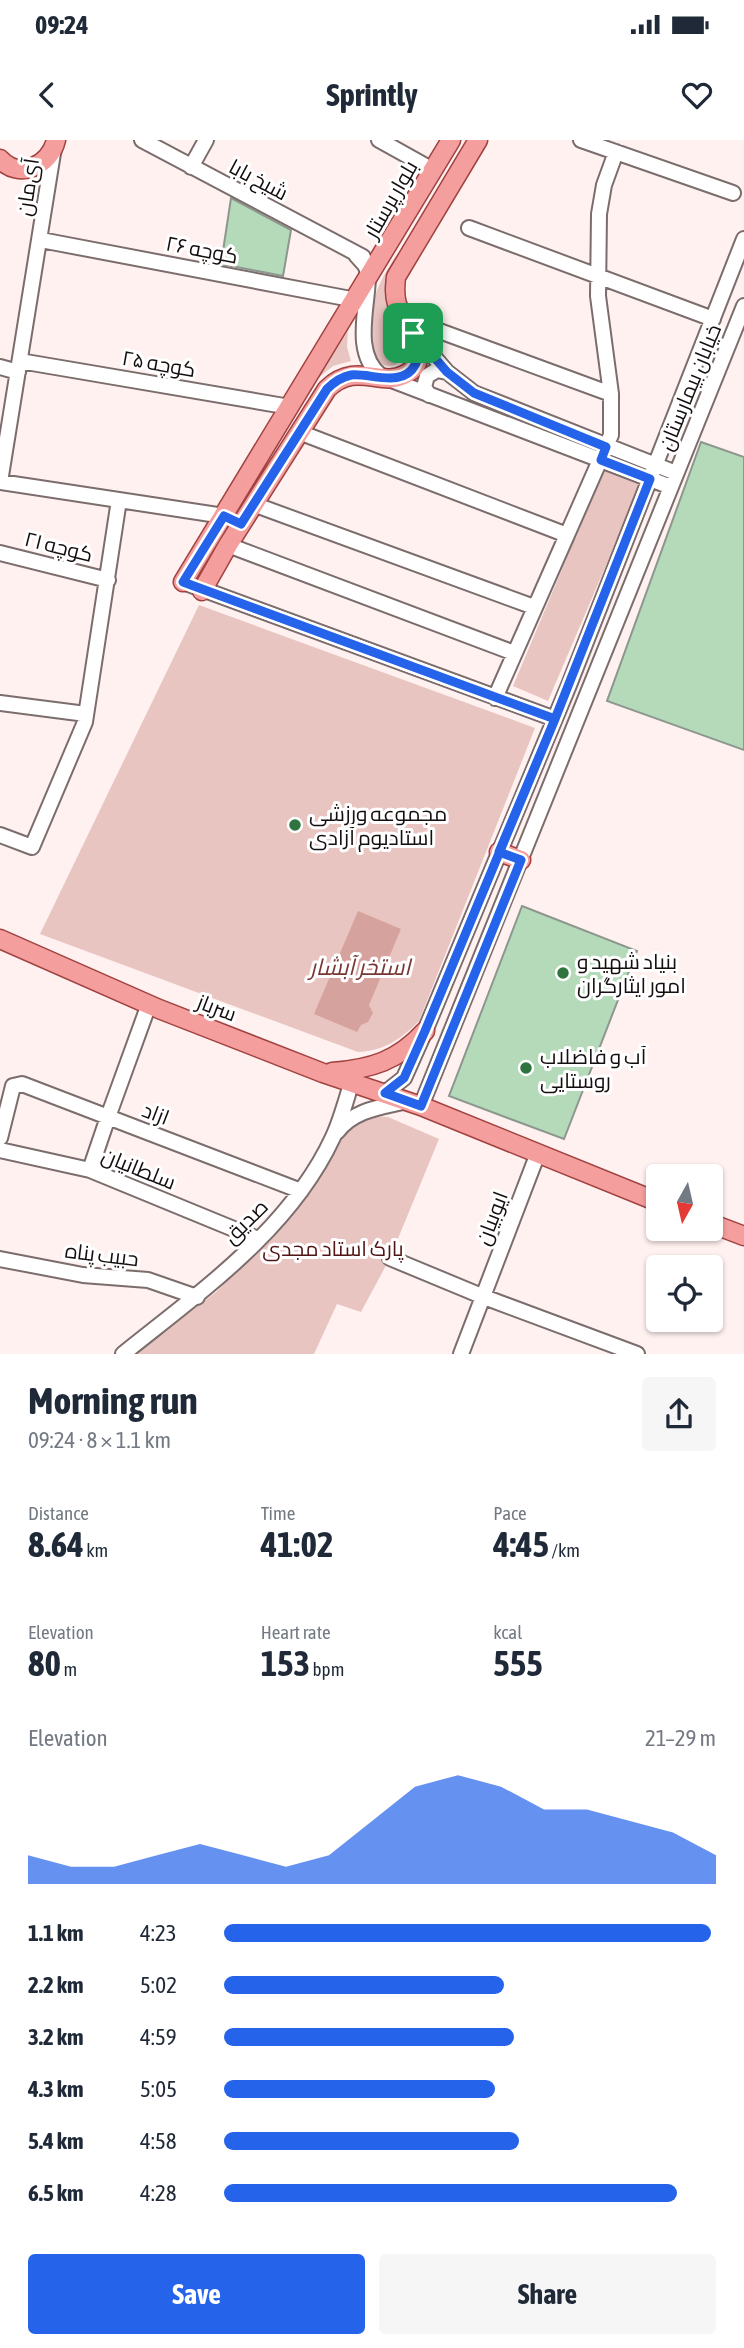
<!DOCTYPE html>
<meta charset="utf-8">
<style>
:root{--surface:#fff;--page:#f6f6f7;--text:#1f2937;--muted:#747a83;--accent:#2563eb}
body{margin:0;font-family:"Asap Condensed",Cairo,sans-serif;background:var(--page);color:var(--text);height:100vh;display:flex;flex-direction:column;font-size:26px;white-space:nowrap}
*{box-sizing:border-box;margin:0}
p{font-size:23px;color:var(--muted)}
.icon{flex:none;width:38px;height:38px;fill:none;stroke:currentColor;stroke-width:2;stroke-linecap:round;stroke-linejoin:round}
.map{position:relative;height:1214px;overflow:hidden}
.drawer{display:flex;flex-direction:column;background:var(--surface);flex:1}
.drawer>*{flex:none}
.needle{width:46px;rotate:188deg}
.tools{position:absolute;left:646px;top:1024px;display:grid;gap:14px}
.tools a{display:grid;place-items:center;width:77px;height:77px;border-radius:7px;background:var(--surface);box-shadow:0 2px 5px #0004;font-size:35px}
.pin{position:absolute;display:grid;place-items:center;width:60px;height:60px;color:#fff;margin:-30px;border-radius:14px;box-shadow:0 4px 10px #0006}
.round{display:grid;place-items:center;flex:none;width:74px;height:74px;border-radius:7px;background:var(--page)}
.summary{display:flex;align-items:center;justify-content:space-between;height:119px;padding:0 28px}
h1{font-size:38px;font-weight:700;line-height:52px}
.metrics{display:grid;grid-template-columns:repeat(3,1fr);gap:10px;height:119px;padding:7px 28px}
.metrics div{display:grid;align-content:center}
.metrics b{font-size:35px;font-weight:700}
.metrics small{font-size:19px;font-weight:400}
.metrics p{font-size:19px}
.chart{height:196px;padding:14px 28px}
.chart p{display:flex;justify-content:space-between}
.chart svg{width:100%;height:126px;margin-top:7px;fill:var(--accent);opacity:.7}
.button{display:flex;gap:14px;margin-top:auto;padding:14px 28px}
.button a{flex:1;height:80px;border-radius:7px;background:var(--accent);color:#fff;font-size:28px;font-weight:700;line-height:80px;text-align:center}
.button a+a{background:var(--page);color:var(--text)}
ul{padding:0 28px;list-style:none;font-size:23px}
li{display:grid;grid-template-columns:112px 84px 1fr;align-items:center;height:52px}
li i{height:18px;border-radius:9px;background:var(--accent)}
.status{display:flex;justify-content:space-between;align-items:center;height:49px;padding:0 35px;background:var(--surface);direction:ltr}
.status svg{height:19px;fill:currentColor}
header{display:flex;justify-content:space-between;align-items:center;height:91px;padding:0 28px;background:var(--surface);font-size:32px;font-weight:700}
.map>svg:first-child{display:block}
</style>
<div class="status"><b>09:24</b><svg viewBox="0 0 49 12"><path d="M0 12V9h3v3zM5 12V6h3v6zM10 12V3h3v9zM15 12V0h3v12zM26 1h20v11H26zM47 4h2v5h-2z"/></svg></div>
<header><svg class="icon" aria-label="back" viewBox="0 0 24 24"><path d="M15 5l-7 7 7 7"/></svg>Sprintly<svg class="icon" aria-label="heart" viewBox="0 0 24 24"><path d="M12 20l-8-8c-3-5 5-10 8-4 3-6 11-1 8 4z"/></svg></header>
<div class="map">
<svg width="744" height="1214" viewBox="0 0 744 1214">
<rect width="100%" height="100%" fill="#fef1ef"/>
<!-- green -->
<path fill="#e9c5c2" d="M397,114L388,139L386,163L405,213C399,228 388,229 375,221C364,176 372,152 397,114Z
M348,191L347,207L351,221L333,226L317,239Z
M605,327L642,341L548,561L513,546Z
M199,465L535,588L419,881C401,899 384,911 358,912L40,794Z
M372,976L388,977L439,999L390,1118L361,1172L337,1164L314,1214H134L216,1152L297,1068L338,1002L352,986Z"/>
<!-- water -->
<path fill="#d5a29e" d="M358,771L401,789L369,865L373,873L368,882L361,885L357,892L314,874Z"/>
<!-- building -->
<path fill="#b4dab9" stroke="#8d978e" stroke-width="2" d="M231,58L291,90L283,136L221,124Z
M701,302L744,317V610L607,561Z
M522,766L637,811L564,999L449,956Z"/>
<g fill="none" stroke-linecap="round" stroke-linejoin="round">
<defs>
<path id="minor" d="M142,0L363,117
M379,0L433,30
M581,0L733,53
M54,7L0,342L224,376
M191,27L206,0
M469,88L713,179
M41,100L356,160
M356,115L365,125L368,132C369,165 351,212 381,236L671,347
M404,178L611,254
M416,196L447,232L474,253L676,333
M20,221L290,267
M0,227L18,232
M429,255L424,247L427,236L437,230L447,232
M299,292L567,395L611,295V254L598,156L599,74L604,45L616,12
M253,364L534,467
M228,405L514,513
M0,413L108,440
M183,442L555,579
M495,558L567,395
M0,563L86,574
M0,695L32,707L85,582L119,360
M149,864L108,977L301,1051
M385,953L404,938L425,891L569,545L744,99
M421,966L744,166
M337,992C353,970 381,967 407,961
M0,998L13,946L22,944L108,977L90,1030
M0,1010L90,1030L258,1099
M390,1118L484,1157L637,1214
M0,1119L83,1135L148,1140L197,1157
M123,1214C200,1152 290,1090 333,997C341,980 346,960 352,941
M461,1214L538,1013"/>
<path id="major" d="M0,19C19,40 50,26 56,0
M183,442L451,0
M202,451L228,405L327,249C356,221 380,247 404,235C437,219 404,184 397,164C394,154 395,146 396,137L478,0
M499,712L521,720
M0,799L159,869L323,933L421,966L658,1062
M332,932C371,929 398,921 425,891
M710,1083L744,1096"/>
</defs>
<!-- minor casing -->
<use href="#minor" stroke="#7b6d6c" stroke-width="18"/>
<!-- major casing -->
<use href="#major" stroke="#a14241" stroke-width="21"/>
<!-- minor -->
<use href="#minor" stroke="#fff" stroke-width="14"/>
<!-- major -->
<use href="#major" stroke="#f49e9d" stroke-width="18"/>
</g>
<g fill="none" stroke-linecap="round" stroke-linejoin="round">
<defs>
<path id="route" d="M413,193C418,204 421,214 415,225C403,248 371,233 351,235C341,237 334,242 327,249L241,384L224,376L183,442L555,579L499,712L521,720L421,966L385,953L404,938L425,891L555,579L650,339L601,320L606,307L474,253L447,232L413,193"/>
</defs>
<!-- route casing -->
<use href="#route" stroke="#fff" stroke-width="14"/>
<!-- route -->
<use href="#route" stroke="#2563eb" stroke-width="9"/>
</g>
<!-- markers -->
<g fill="#2f733e" stroke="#fff" stroke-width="2.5">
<circle cx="295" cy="685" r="7"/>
<circle cx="563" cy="833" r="7"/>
<circle cx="526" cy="928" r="7"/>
</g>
<g text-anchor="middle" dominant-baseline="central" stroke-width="6" stroke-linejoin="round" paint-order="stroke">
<!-- street labels -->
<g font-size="21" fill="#140e0e" stroke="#fff">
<text transform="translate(259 39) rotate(28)">شیخ بابا</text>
<text transform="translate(27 47) rotate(-82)">آی‌مان</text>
<text transform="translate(390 59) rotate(-60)">بلوار پرستار</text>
<text transform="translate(202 109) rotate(11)">کوچه ۲۶</text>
<text transform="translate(159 223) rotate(10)">کوچه ۲۵</text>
<text transform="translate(689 247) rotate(-68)">خیابان بیمارستان</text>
<text transform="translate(59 406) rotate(14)">کوچه ۲۱</text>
<text transform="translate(217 867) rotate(21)">سرباز</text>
<text transform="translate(156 973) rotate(21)">ازاد</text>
<text transform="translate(139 1028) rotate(22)">سلطانیان</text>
<text transform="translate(491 1078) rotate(-69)">ایوبیان</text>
<text transform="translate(245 1081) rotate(-45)">صدیق</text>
<text transform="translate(102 1114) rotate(7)">حبیب پناه</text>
</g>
<!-- poi labels -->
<g font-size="21" fill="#140e0e" stroke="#fff" text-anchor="start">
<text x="309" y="673">مجموعه ورزشی<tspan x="309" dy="24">استادیوم آزادی</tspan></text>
<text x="577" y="821">بنیاد شهید و<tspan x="577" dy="24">امور ایثارگران</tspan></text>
<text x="540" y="916">آب و فاضلاب<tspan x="540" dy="24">روستایی</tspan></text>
</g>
<!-- park labels -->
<g font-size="21" fill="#511414" stroke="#fff">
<text x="333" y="1108">پارک استاد مجدی</text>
</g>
<!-- water labels -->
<g font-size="23" font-style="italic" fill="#773734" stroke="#fff">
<text x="360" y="827">استخر آبشار</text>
</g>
</g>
</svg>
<div class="tools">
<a><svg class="needle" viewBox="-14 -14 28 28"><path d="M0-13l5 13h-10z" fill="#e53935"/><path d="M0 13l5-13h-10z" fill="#747a83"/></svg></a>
<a><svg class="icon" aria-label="locate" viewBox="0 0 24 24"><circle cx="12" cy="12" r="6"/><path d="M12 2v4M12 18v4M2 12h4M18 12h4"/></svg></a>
</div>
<div class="pin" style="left:413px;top:193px;background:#1e9e55"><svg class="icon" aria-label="arrive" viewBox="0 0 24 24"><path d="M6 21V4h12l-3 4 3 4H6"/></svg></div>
</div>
<section class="drawer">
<div class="summary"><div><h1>Morning run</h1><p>09:24 · 8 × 1.1 km</p></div><a class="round"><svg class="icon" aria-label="share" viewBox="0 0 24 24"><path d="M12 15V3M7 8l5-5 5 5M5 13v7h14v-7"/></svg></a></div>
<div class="metrics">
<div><p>Distance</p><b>8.64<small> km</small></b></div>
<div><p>Time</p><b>41:02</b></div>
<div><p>Pace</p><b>4:45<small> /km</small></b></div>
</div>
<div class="metrics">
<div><p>Elevation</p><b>80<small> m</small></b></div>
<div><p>Heart rate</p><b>153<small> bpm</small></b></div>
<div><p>kcal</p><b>555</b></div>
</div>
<div class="chart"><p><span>Elevation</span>21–29 m</p>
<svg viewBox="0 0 160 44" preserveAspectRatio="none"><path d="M0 44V34L10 38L20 38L30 34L40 30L50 34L60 38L70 34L80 22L90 10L100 6L110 10L120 18L130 18L140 22L150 26L160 34V44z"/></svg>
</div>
<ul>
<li><b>1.1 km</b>4:23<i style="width:99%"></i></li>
<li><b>2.2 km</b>5:02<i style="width:57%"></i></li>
<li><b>3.2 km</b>4:59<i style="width:59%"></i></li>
<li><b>4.3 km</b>5:05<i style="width:55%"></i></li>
<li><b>5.4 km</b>4:58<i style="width:60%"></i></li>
<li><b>6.5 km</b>4:28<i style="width:92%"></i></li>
</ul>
<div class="button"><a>Save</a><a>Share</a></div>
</section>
